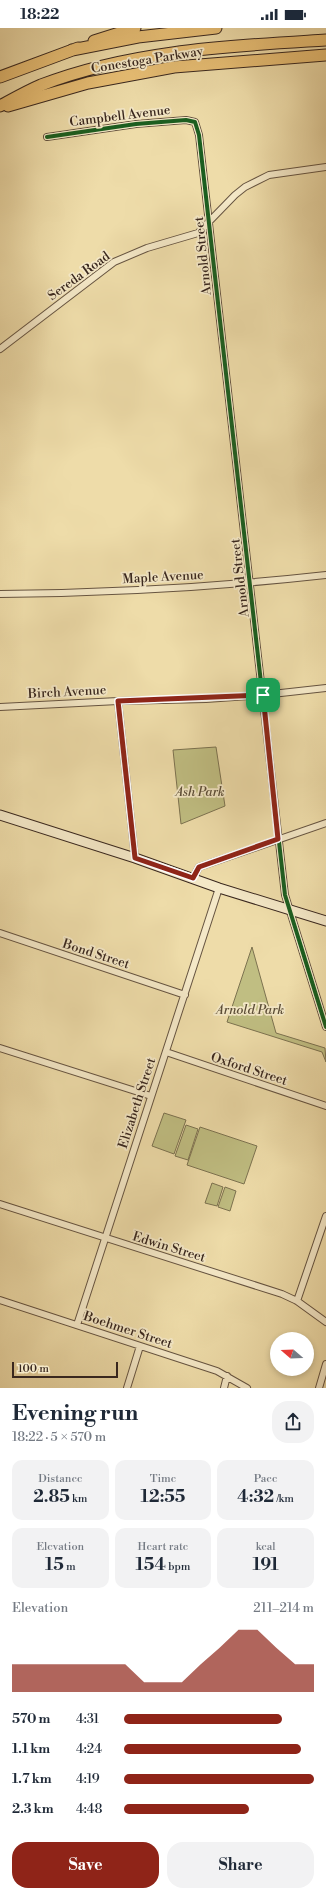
<!DOCTYPE html>
<meta charset="utf-8">
<style>
:root{--surface:#fff;--page:#f2f2f3;--text:#1f2937;--muted:#747a83;--accent:#8f2418}
body{margin:0;font-family:"Libre Bodoni",serif;background:var(--page);color:var(--text);height:100vh;display:flex;flex-direction:column;font-size:15px;white-space:nowrap}
*{box-sizing:border-box;margin:0}
p{font-size:13px;color:var(--muted)}
.icon{flex:none;width:22px;height:22px;fill:none;stroke:currentColor;stroke-width:2;stroke-linecap:round;stroke-linejoin:round}
.map{position:relative;height:1360px;overflow:hidden}
.panel{display:flex;flex-direction:column;background:var(--surface);flex:1}
.panel>*{flex:none}
.needle{width:26px;rotate:289deg}
.controls{position:absolute;left:270px;top:1304px;display:grid;gap:8px}
.controls a{display:grid;place-items:center;width:44px;height:44px;border-radius:50%;background:var(--surface);box-shadow:0 2px 6px #0003;font-size:20px}
.scale{position:absolute;left:12px;bottom:10px;width:106px;box-sizing:border-box;padding-left:4px;border:2px solid #39271e;border-top:0;font-size:11px;line-height:14px;white-space:nowrap;color:#39271e;-webkit-text-stroke:3px #f4e8c7;paint-order:stroke}
.pin{position:absolute;display:grid;place-items:center;width:34px;height:34px;color:#fff;margin:-17px;border-radius:8px;box-shadow:0 2px 6px #0006}
.round{display:grid;place-items:center;flex:none;width:42px;height:42px;border-radius:16px;background:var(--page)}
.overview{display:flex;align-items:center;justify-content:space-between;height:68px;padding:0 12px}
h1{font-size:22px;font-weight:800;line-height:30px}
.figures{display:grid;grid-template-columns:repeat(3,1fr);gap:6px;height:68px;padding:4px 12px}
.figures div{display:grid;align-content:center;border-radius:10px;background:var(--page);text-align:center}
.figures b{font-size:17px;font-weight:800}
.figures small{font-size:11px;font-weight:400}
.figures p{font-size:11px}
.chart{height:112px;padding:8px 12px}
.chart p{display:flex;justify-content:space-between}
.chart svg{width:100%;height:72px;margin-top:4px;fill:var(--accent);opacity:.7}
.primary-button{display:flex;gap:8px;margin-top:auto;padding:8px 12px}
.primary-button a{flex:1;height:46px;border-radius:16px;background:var(--accent);color:#fff;font-size:16px;font-weight:800;line-height:46px;text-align:center}
.primary-button a+a{background:var(--page);color:var(--text)}
ul{padding:0 12px;list-style:none;font-size:13px}
li{display:grid;grid-template-columns:64px 48px 1fr;align-items:center;height:30px}
li i{height:10px;border-radius:5px;background:var(--accent)}
.status{display:flex;justify-content:space-between;align-items:center;height:28px;padding:0 20px;background:var(--surface);direction:ltr}
.status svg{height:11px;fill:currentColor}
.map>svg:first-child{display:block}
</style>
<div class="status"><b>18:22</b><svg viewBox="0 0 49 12"><path d="M0 12V9h3v3zM5 12V6h3v6zM10 12V3h3v9zM15 12V0h3v12zM26 1h20v11H26zM47 4h2v5h-2z"/></svg></div>
<div class="map">
<svg width="326" height="1360" viewBox="0 0 326 1360">
<rect width="100%" height="100%" fill="#eedca9"/>
<filter id="stains"><feTurbulence type="fractalNoise" baseFrequency=".005" numOctaves="4"/><feColorMatrix values="0 0 0 0 .2 0 0 0 0 .09 0 0 0 0 .02 0 0 0 .5 -.17"/></filter>
<radialGradient id="worn" r=".72"><stop offset=".6" stop-color="#630" stop-opacity="0"/><stop offset="1" stop-color="#630" stop-opacity=".3"/></radialGradient>
<!-- green -->
<path fill="#c0be82" stroke="#7c7250" d="M216,719L225,778L181,796L173,722Z
M252,919L276,1005L325,1020L326,1034L322,1024L227,994Z
M164,1085L186,1092L174,1126L152,1118Z
M186,1097L198,1101L188,1132L175,1128Z
M200,1099L257,1118L244,1156L187,1137Z
M212,1155L223,1159L217,1178L205,1175Z
M225,1159L236,1163L230,1183L218,1179Z"/>
<g fill="none" stroke-linecap="round" stroke-linejoin="round">
<defs>
<path id="minor" d="M47,109L136,96L186,92L195,94L199,107L285,867L326,999
M0,321L114,234L147,220L198,205L235,167L245,159L269,147L326,139
M0,566C109,565 218,559 326,547
M118,673L135,830
M0,679L118,673L206,671L263,667L326,660
M193,850L199,839L326,795
M0,905L185,967
M0,1020L151,1068
M166,1024L326,1078
M0,1176L282,1266L297,1273L326,1294
M0,1272L217,1343L247,1360
M297,1273L326,1188
M77,1297L219,860
M127,1360L140,1318
M224,1360L227,1348
M319,1360L326,1336"/>
<path id="secondary" d="M0,787L135,830L219,860L326,893"/>
<path id="motorway" d="M94,13L135,0
M72,22L138,9L216,0
M0,49L78,20
M0,78C13,71 27,63 41,57C132,22 230,18 326,12
M8,78L88,55L174,39L326,27"/>
</defs>
<!-- minor casing -->
<use href="#minor" stroke="#665441" stroke-width="8"/>
<!-- secondary casing -->
<use href="#secondary" stroke="#39271e" stroke-width="11"/>
<!-- motorway casing -->
<use href="#motorway" stroke="#39271e" stroke-width="13"/>
<!-- minor -->
<use href="#minor" stroke="#f4e8c7" stroke-width="6"/>
<!-- secondary -->
<use href="#secondary" stroke="#f4e8c7" stroke-width="9"/>
<!-- motorway -->
<use href="#motorway" stroke="#e7be74" stroke-width="11"/>
<defs>
<path id="cycleway" d="M47,109L136,96L186,92L195,94L199,107L285,867L326,999"/>
</defs>
<!-- cycleway casing -->
<use href="#cycleway" stroke="#f4e8c7" stroke-width="6"/>
<!-- cycleway -->
<use href="#cycleway" stroke="#1b5e20" stroke-width="4"/>
</g>
<g fill="none" stroke-linecap="round" stroke-linejoin="round">
<defs>
<path id="route" d="M263,667L278,811L199,839L193,850L135,830L118,673Z"/>
</defs>
<!-- route casing -->
<use href="#route" stroke="#fff" stroke-width="8"/>
<!-- route -->
<use href="#route" stroke="#8f2418" stroke-width="5"/>
</g>
<g text-anchor="middle" dominant-baseline="central" stroke-width="3.5" stroke-linejoin="round" paint-order="stroke">
<!-- street labels -->
<g font-size="13" fill="#39271e" stroke="#f4e8c7">
<text transform="translate(147 32) rotate(-9)">Conestoga Parkway</text>
<text transform="translate(120 88) rotate(-7)">Campbell Avenue</text>
<text transform="translate(203 228) rotate(-96)">Arnold Street</text>
<text transform="translate(79 248) rotate(-36)">Sereda Road</text>
<text transform="translate(163 549) rotate(-3)">Maple Avenue</text>
<text transform="translate(240 550) rotate(-97)">Arnold Street</text>
<text transform="translate(67 664) rotate(-3)">Birch Avenue</text>
<text transform="translate(96 926) rotate(18)">Bond Street</text>
<text transform="translate(249 1041) rotate(18)">Oxford Street</text>
<text transform="translate(137 1075) rotate(-72)">Elizabeth Street</text>
<text transform="translate(169 1219) rotate(17)">Edwin Street</text>
<text transform="translate(128 1302) rotate(18)">Boehmer Street</text>
</g>
<!-- park labels -->
<g font-size="13" font-style="italic" fill="#5b4d37" stroke="#f4e8c7">
<text x="200" y="764">Ash Park</text>
<text x="250" y="982">Arnold Park</text>
</g>
</g>
<rect width="100%" height="100%" filter="url(#stains)"/>
<rect width="100%" height="100%" fill="url(#worn)"/>
</svg>
<div class="controls">
<a><svg class="needle" viewBox="-14 -14 28 28"><path d="M0-13l5 13h-10z" fill="#e53935"/><path d="M0 13l5-13h-10z" fill="#747a83"/></svg></a>
</div>
<div class="scale">100 m</div>
<div class="pin" style="left:263px;top:667px;background:#1e9e55"><svg class="icon" aria-label="arrive" viewBox="0 0 24 24"><path d="M6 21V4h12l-3 4 3 4H6"/></svg></div>
</div>
<section class="panel">
<div class="overview"><div><h1>Evening run</h1><p>18:22 · 5 × 570 m</p></div><a class="round"><svg class="icon" aria-label="share" viewBox="0 0 24 24"><path d="M12 15V3M7 8l5-5 5 5M5 13v7h14v-7"/></svg></a></div>
<div class="figures">
<div><p>Distance</p><b>2.85<small> km</small></b></div>
<div><p>Time</p><b>12:55</b></div>
<div><p>Pace</p><b>4:32<small> /km</small></b></div>
</div>
<div class="figures">
<div><p>Elevation</p><b>15<small> m</small></b></div>
<div><p>Heart rate</p><b>154<small> bpm</small></b></div>
<div><p>kcal</p><b>191</b></div>
</div>
<div class="chart"><p><span>Elevation</span>211–214 m</p>
<svg viewBox="0 0 160 44" preserveAspectRatio="none"><path d="M0 44V27L10 27L20 27L30 27L40 27L50 27L60 27L70 38L80 38L90 38L100 27L110 17L120 6L130 6L140 17L150 27L160 27V44z"/></svg>
</div>
<ul>
<li><b>570 m</b>4:31<i style="width:83%"></i></li>
<li><b>1.1 km</b>4:24<i style="width:93%"></i></li>
<li><b>1.7 km</b>4:19<i style="width:100%"></i></li>
<li><b>2.3 km</b>4:48<i style="width:66%"></i></li>
</ul>
<div class="primary-button"><a>Save</a><a>Share</a></div>
</section>
